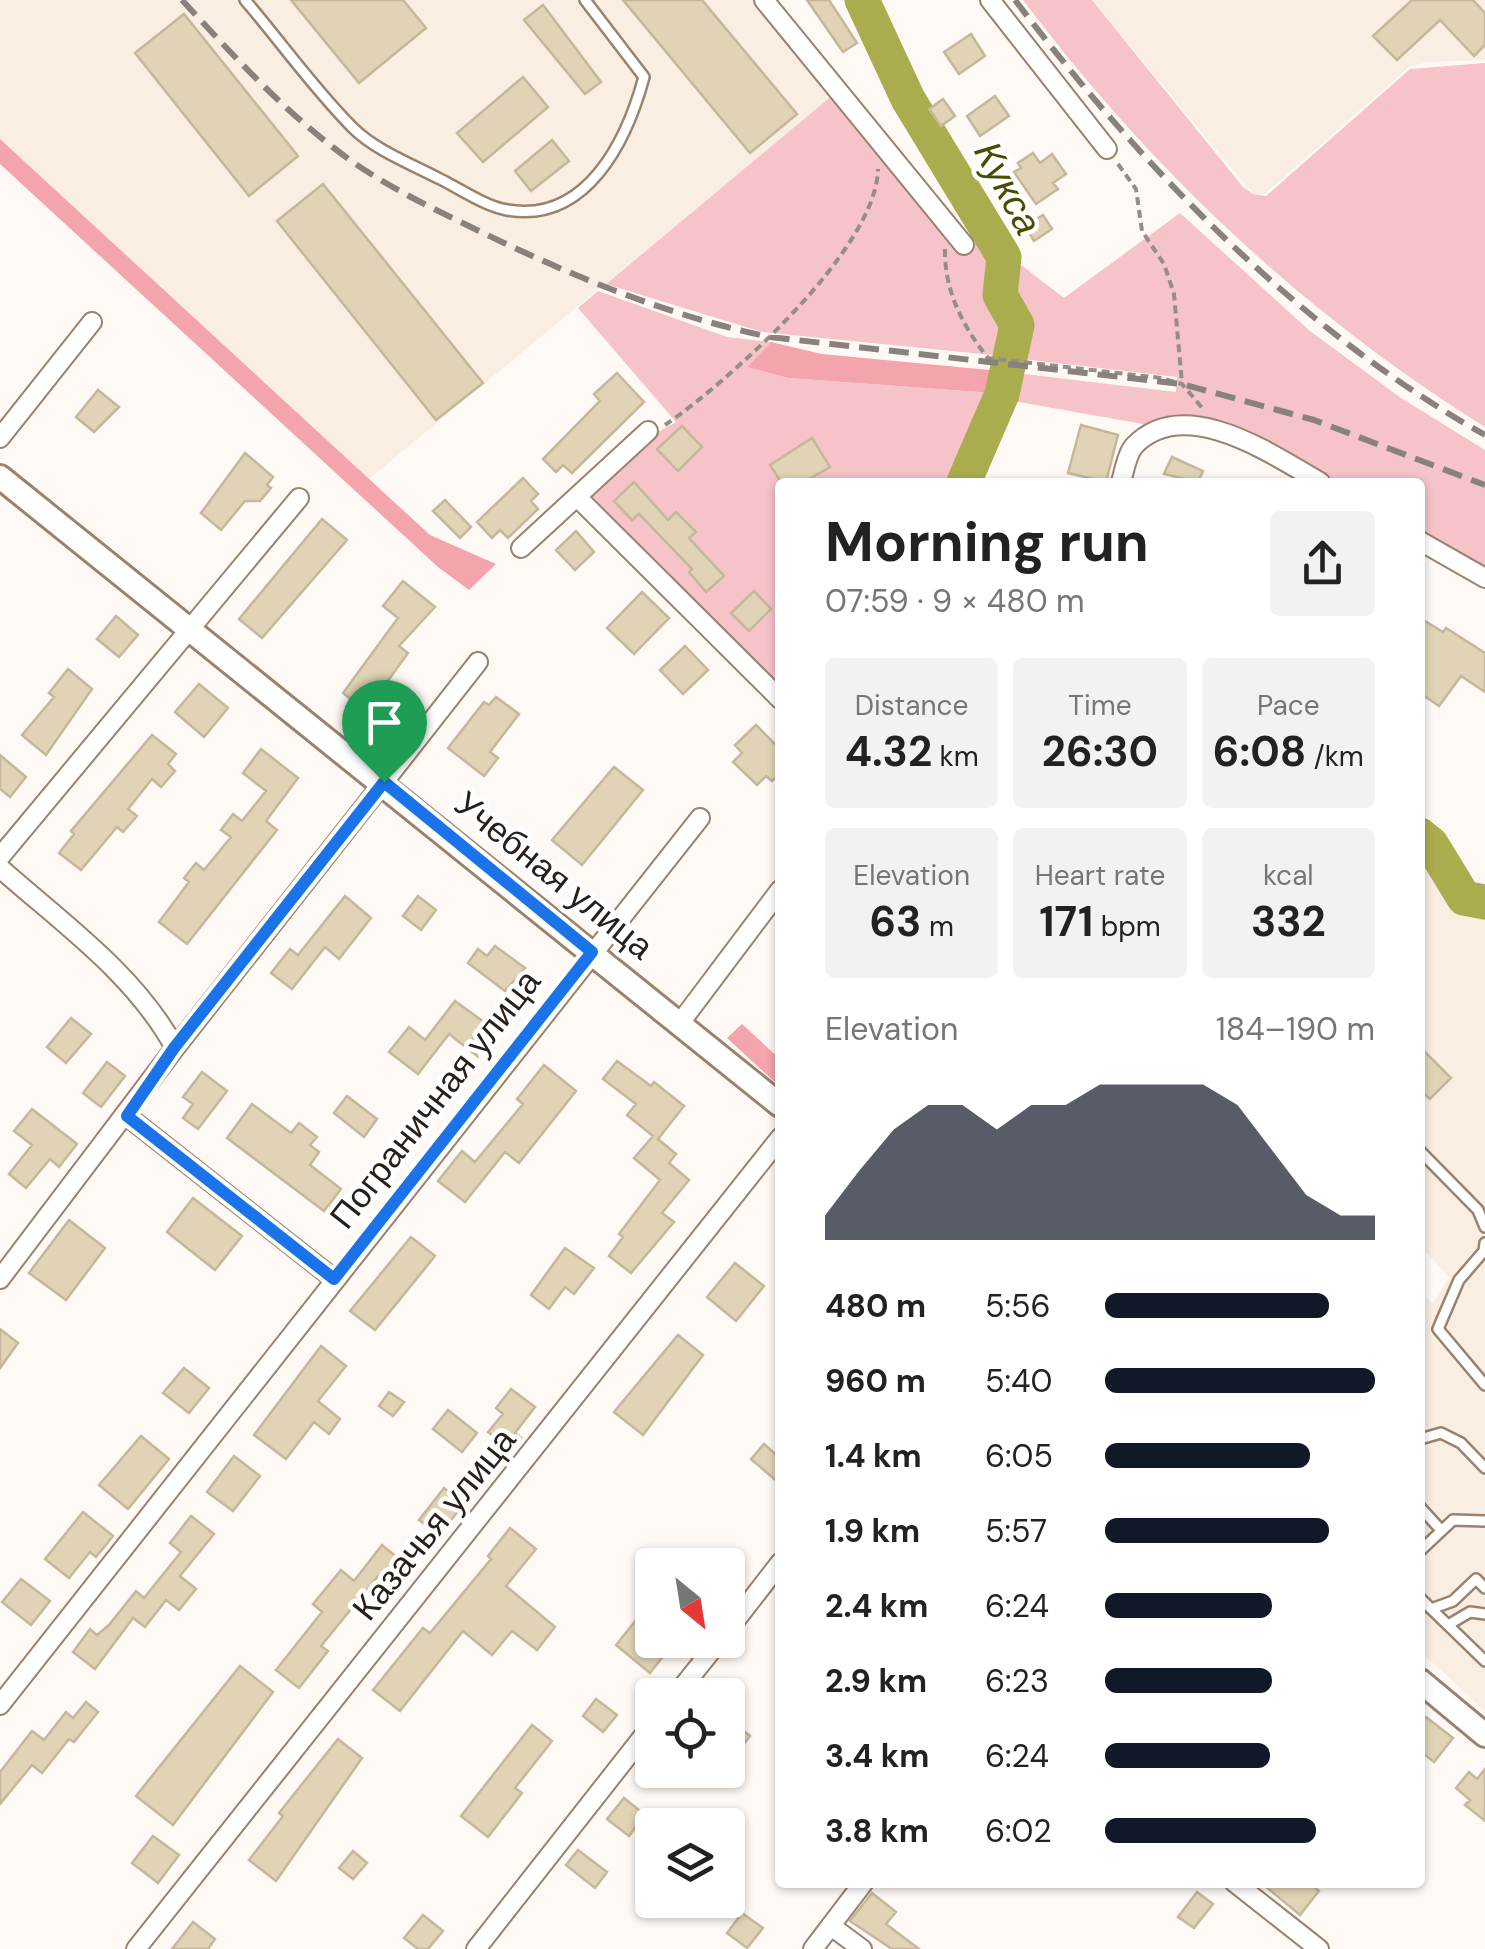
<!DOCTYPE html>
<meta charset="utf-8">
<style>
:root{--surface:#fff;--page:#f2f2f2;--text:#222;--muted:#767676;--accent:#111827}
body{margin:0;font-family:"DM Sans",sans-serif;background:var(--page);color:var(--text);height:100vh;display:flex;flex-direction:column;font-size:38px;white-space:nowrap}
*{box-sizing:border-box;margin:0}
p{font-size:32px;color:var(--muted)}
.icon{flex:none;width:55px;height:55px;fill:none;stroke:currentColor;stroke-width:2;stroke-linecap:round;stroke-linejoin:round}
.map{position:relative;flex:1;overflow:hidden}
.drawer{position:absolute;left:775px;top:478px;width:650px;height:1410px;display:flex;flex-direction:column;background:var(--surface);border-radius:10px;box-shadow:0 2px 8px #0004}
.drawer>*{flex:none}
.needle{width:65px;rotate:150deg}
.tools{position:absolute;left:635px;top:1548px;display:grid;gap:20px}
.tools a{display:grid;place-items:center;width:110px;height:110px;border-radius:10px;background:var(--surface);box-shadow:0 2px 8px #0004;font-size:50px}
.pin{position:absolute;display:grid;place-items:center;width:85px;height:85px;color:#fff;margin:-102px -42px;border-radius:50% 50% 50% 0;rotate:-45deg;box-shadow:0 0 10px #0007}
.pin .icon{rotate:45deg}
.round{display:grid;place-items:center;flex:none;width:105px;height:105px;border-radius:10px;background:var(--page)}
.headline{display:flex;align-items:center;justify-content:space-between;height:170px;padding:0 50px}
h1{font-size:55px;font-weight:700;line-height:75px}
.stats{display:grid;grid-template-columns:repeat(3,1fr);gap:15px;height:170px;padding:10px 50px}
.stats div{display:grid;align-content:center;border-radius:10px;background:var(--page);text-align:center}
.stats b{font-size:42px;font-weight:700}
.stats small{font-size:28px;font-weight:400}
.stats p{font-size:28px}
.chart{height:280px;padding:20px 50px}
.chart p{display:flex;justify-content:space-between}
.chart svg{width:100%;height:180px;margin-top:10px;fill:var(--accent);opacity:.7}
ul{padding:0 50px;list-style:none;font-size:32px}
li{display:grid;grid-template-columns:160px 120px 1fr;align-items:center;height:75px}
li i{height:25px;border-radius:12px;background:var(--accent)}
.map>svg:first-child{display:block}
</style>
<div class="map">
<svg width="1485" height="1949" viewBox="0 0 1485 1949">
<rect width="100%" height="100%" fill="#fff9f5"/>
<!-- built -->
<path fill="#faede2" d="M0,0H756L834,94L369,479L0,139Z
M1092,0H1485V60L1427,62L1409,67L1265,194H1253Z
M1420,845L1458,904L1485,909V1711L1420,1651V1291L1433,1303L1449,1277L1420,1246Z"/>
<!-- green -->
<path fill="#f5c3c8" d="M1023,0H1092L1243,187L1253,194L1266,196L1410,69L1485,63V427C1303,313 1152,171 1023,0Z
M834,94L960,250L980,240L994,265L991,290L1008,325L1002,356L762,332L606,284Z
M1180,213L1310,331L1401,398L1485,450V569L1420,531V482H1338L1265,439L1217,421L1172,417L1154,426L1008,400L1016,373L1176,392L1177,377L1022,359C1027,330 1025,315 1006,291L1012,258L1064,298Z
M598,291L727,337L771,342L747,367L788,378L993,393L954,482H780V693L586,497L647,438L676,422L578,308Z"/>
<!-- forest -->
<path fill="#f4a4ac" d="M0,139L430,535L496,564L469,590L438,567L0,164Z
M771,342L822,354L1000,371L993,393L788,378L747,367Z
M742,1024L780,1059V1087L727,1038Z"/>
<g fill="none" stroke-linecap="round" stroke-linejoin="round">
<!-- river -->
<path stroke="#aaad4d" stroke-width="35" d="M862,0L908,99L1004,257L1000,295L1017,325L1002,394L964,482
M1420,835L1431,844L1464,898L1485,902"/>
</g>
<!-- building -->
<path fill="#e1d4b6" stroke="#c4b79a" stroke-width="2.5" d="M291,0H403L426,28L359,83Z
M623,0H702L797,114L750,153Z
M807,0H829L857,43L843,52Z
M1412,0H1473L1485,13V45L1474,56L1440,20L1397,60L1373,36Z
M543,5L601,82L585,94L524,20Z
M184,14L298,156L249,196L135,53Z
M971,34L985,56L959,74L944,52Z
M523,77L548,107L483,162L457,133Z
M995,96L1009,116L980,136L967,116Z
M943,99L955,116L941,126L929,109Z
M552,140L569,161L531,191L515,171Z
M1033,153L1040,163L1052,154L1066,174L1053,183L1058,189L1036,204L1014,172L1021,168L1018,163Z
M323,184L483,383L436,420L277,221Z
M1043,215L1052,229L1034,241L1025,226Z
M617,373L644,402L572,473L563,465L556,472L543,459L600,401L594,394Z
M98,390L119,407L94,432L76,417Z
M1081,425L1118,435L1106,482L1068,473Z
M682,426L702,447L678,471L657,449Z
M812,438L830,467L804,482H781L770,465Z
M245,453L273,477L267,485L271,488L260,501H245L221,530L201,513Z
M1172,457L1203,471L1198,482L1164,474Z
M523,478L538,494L531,501L538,509L508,538L500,530L492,538L477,522Z
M634,482L668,520L676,512L696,532L689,538L724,576L706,592L689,572L692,569L639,514L632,520L614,501Z
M445,500L471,527L460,538L433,511Z
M322,519L347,540L262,638L239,619Z
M576,531L594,552L575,570L556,550Z
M403,581L435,607L399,646L408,653L366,711L343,693L398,618L383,606Z
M754,591L771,609L749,631L731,613Z
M642,592L669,618L634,654L607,628Z
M116,616L138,635L119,657L97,639Z
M1420,618L1443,632L1446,628L1485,653V692L1461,676L1439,706L1420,693Z
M685,646L708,670L683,694L660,670Z
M68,669L92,689L46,755L22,735L54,697L49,693Z
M199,684L228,708L204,737L175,712Z
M496,697L519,714L490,752L498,758L484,776L448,748L484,702L489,705Z
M756,725L780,749V773L772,781L766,776L757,785L733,762L742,753L735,745Z
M152,735L176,754L168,764L175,771L161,787L152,779L128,809L137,816L123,832L117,827L81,870L59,853L74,834L71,831Z
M261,749L298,778L266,821L277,830L187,944L159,922L189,882L184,878L196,863L204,870L231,837L221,830L233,814L242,821L266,791L243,773Z
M0,755L26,777L10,797L0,789Z
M614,767L643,790L582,865L552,840Z
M345,896L371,918L339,959L325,947L292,989L271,973L290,949L298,955Z
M418,896L436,910L421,930L403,916Z
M495,946L525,968L505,991L468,963L478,949L487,956Z
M455,1001L484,1022L473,1037L477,1056L449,1034L418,1074L389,1052L409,1027L425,1040Z
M71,1018L91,1034L66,1063L47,1047Z
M1420,1047L1451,1078L1430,1099L1420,1090Z
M617,1061L651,1086L654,1082L684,1106L658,1139L676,1154L669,1163L689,1180L662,1213L674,1222L631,1273L609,1256L623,1237L619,1234L660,1180L634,1158L653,1136L627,1115L636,1104L603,1079Z
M107,1062L125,1076L101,1107L83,1093Z
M544,1065L576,1091L519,1163L505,1152L465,1202L438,1181L462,1151L475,1162L523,1104L517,1099Z
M202,1072L227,1091L198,1129L183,1118L193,1104L183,1097Z
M347,1096L377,1119L364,1137L334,1113Z
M252,1104L291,1133L299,1123L317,1137L310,1145L319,1152L310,1165L341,1189L324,1211L227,1138Z
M32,1109L77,1144L59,1167L50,1159L26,1188L9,1174L32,1145L14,1131Z
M193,1198L242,1236L215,1270L167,1232Z
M69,1220L105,1248L66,1300L29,1273Z
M411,1237L435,1256L375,1330L350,1311Z
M565,1248L594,1268L574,1294L565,1287L549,1309L531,1295Z
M735,1263L764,1286L736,1321L707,1297Z
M0,1329L18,1343L0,1368Z
M678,1335L703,1355L643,1435L614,1412Z
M321,1346L346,1366L318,1401L340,1419L329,1434L314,1422L286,1459L254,1435Z
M184,1368L209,1388L189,1413L163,1393Z
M511,1389L535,1407L515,1433L521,1438L511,1450L488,1432L503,1414L496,1408Z
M389,1392L404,1402L393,1416L379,1406Z
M448,1410L477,1433L462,1452L433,1429Z
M141,1436L169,1459L128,1509L99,1485Z
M764,1444L780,1458V1484L751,1459Z
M234,1456L260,1476L233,1511L207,1492Z
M444,1488L464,1504L439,1535L419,1520Z
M83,1512L113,1536L96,1557L90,1552L69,1578L45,1559Z
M191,1516L214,1534L180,1576L196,1589L179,1610L166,1600L145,1627L133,1618L95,1669L73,1652L90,1629L97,1635L109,1625L136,1591L144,1598L181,1552L170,1543Z
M510,1528L536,1549L506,1586L555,1627L537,1650L512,1631L492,1655L463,1631L400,1711L373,1690L423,1628L430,1633L491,1559L488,1556Z
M382,1545L405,1564L389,1585L378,1576L321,1646L328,1651L299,1688L276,1670L322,1612L313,1604L341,1570L354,1581Z
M21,1579L50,1601L31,1625L2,1602Z
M652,1600V1640H676L650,1673L616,1645Z
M240,1666L273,1692L173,1825L136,1796Z
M596,1699L617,1715L603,1732L583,1716Z
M86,1702L98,1712L74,1742L69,1739L42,1773L32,1765L0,1804V1772L32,1731L44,1740L66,1712L73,1718Z
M1426,1717L1453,1738L1434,1762L1420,1751V1725Z
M728,1718L750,1736L728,1764Z
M532,1725L552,1741L515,1788L522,1793L488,1837L461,1816Z
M338,1739L362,1758L276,1881L249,1860L283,1816L279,1813Z
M1485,1769V1821L1465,1805L1470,1800L1456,1788L1469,1772L1477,1779Z
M624,1798L645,1815L629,1836L607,1819Z
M153,1836L179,1855L158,1883L132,1863Z
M578,1850L607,1872L595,1888L566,1865Z
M353,1851L367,1863L353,1879L339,1868Z
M1260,1882H1308L1319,1891L1300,1915Z
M1197,1892L1213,1904L1194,1928L1178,1917Z
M872,1893L896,1912L886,1924L919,1949H892L850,1921Z
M742,1913L763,1928L747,1948L727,1933Z
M423,1915L443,1931L428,1949H418L404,1938Z
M193,1922L215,1939L208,1949H172Z"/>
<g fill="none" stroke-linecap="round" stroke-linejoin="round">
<defs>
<path id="service" d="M245,0C281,42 314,89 353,128C375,150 411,164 438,178C459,188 484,206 507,210C587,224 627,140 644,77L585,0
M1420,1151L1478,1210L1485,1227
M1485,1243L1484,1251L1459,1280L1438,1329L1485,1385
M1420,1439L1441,1433L1461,1443L1485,1468
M1420,1507L1440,1529
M1420,1551L1453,1520L1485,1521
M1420,1598L1485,1661
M1431,1609L1453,1601L1476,1579L1485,1588
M1448,1625L1470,1612L1485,1614"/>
<path id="minor" d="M764,0L964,245
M990,0L1107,149
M0,438L92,322
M1121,482C1124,472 1127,454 1134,446C1184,393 1273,455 1320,482
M577,497L780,699
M1420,541L1485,578
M521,548L648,431
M0,857L299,498
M0,868C62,923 135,974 175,1048
M680,1023L780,890
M127,1116L334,1279
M0,1279L175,1048L478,662
M728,1630L780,1563
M676,1695L720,1640
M0,1705L700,818
M1234,1882L1319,1949
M831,1926L862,1949
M136,1949L780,1138
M476,1949L652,1725
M813,1949L864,1882"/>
<path id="tertiary" d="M0,477L780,1105
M1420,1681L1485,1735"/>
</defs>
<!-- service casing -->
<use href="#service" stroke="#9a826d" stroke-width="14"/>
<!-- minor casing -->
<use href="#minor" stroke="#9a826d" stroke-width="22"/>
<!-- tertiary casing -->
<use href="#tertiary" stroke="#9a826d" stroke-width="28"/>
<!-- path -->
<path stroke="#958d88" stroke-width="4" stroke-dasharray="8 5" stroke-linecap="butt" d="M1118,164L1136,189L1142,231L1164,264L1174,294L1182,384
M945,249C944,290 963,327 988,358L1161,378L1182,384L1204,410
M665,425C728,382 877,249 878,169"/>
<!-- service -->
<use href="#service" stroke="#fff" stroke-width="9"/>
<!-- minor -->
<use href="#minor" stroke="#fff" stroke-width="18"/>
<!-- tertiary -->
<use href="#tertiary" stroke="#fff" stroke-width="22"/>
<!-- rail -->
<path stroke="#89817b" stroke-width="6" stroke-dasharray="20 10" stroke-linecap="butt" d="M182,0C230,52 278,105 334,148C378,183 428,206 479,231C572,276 668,316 770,337L1182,384L1314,420L1485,485
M1015,0C1142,168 1300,331 1485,435"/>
</g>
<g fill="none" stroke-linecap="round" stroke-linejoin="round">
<defs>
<path id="route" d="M384,782L592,952L334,1279L127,1116L174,1048Z"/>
</defs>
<!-- route casing -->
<use href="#route" stroke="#fff" stroke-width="20"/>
<!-- route -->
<use href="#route" stroke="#1a73e8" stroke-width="12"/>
</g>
<g text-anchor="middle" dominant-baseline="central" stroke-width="9" stroke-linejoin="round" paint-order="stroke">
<!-- street labels -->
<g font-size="35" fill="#291f17" stroke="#fff">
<text transform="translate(554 875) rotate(39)">Учебная улица</text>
<text transform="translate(435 1099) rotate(-52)">Пограничная улица</text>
<text transform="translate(434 1524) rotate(-51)">Казачья улица</text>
</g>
<!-- water labels -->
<g font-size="38" font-style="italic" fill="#4c4c00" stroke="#fff">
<text transform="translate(1008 188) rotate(62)">Кукса</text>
</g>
</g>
</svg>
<div class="tools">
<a><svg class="needle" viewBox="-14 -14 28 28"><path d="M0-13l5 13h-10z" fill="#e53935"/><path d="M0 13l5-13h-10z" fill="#767676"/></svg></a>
<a><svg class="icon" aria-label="locate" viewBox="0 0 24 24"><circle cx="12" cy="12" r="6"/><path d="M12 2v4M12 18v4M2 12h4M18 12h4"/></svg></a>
<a><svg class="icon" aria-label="layers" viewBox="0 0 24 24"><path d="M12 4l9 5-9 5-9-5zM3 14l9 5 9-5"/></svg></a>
</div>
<div class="pin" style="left:384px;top:782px;background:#1e9e55"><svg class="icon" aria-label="arrive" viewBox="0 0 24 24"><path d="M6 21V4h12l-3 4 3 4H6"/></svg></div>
<section class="drawer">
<div class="headline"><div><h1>Morning run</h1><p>07:59 · 9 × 480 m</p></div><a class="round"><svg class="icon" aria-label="share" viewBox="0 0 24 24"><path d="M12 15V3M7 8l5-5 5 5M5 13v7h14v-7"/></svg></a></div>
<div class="stats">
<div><p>Distance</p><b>4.32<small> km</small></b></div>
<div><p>Time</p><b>26:30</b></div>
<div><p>Pace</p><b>6:08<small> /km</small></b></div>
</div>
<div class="stats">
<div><p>Elevation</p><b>63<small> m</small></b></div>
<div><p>Heart rate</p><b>171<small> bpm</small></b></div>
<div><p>kcal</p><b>332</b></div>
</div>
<div class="chart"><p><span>Elevation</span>184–190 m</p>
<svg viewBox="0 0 160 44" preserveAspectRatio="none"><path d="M0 44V38L10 27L20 17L30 11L40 11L50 17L60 11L70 11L80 6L90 6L100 6L110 6L120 11L130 22L140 33L150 38L160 38V44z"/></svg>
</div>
<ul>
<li><b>480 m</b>5:56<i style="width:83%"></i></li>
<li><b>960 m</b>5:40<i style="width:100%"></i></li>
<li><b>1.4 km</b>6:05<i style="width:76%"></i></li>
<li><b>1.9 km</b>5:57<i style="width:83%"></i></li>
<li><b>2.4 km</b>6:24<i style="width:62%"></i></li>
<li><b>2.9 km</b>6:23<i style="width:62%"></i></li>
<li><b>3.4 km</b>6:24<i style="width:61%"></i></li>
<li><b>3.8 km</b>6:02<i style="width:78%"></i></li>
</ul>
</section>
</div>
